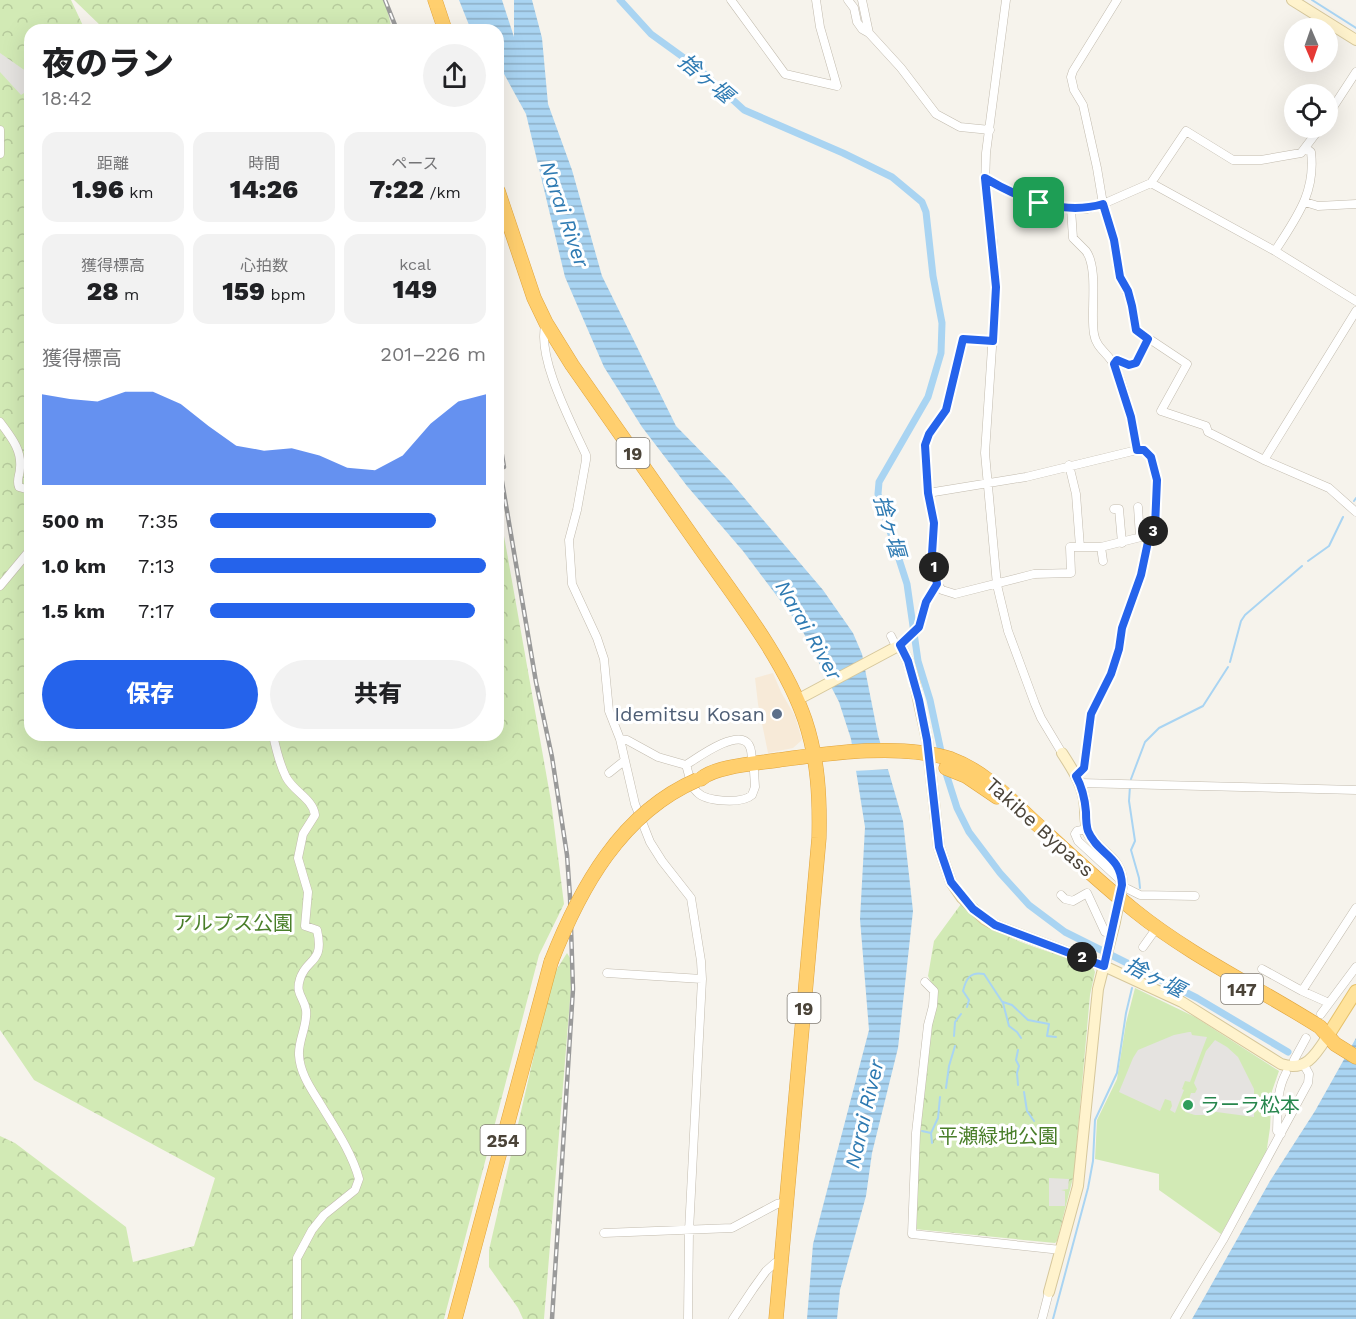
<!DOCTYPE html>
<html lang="ja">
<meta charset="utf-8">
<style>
:root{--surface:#fff;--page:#f2f2f2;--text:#202124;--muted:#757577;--accent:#2563eb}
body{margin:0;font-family:"Work Sans","Noto Sans JP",sans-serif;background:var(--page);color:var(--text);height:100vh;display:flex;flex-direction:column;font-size:22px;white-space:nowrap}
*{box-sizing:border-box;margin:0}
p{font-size:20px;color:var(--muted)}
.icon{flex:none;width:33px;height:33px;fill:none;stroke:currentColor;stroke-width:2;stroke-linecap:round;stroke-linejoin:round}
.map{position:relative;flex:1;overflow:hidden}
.details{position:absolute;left:24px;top:24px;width:480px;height:717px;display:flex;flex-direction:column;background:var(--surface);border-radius:18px;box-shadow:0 6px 24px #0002}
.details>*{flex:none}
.needle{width:39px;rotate:178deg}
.tools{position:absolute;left:1284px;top:18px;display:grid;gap:12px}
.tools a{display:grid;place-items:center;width:54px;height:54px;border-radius:50%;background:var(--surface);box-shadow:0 6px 24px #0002;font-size:30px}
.pin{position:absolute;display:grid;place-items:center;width:51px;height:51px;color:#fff;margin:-26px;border-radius:12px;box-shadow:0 3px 9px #0006}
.km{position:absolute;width:30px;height:30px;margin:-15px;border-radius:50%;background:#222;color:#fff;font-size:16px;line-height:30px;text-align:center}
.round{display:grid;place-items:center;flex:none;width:63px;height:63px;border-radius:32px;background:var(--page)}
.overview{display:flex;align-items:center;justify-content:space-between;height:102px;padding:0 18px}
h1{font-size:33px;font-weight:800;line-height:45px}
.stats{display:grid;grid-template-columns:repeat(3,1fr);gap:9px;height:102px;padding:6px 18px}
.stats div{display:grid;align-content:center;border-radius:15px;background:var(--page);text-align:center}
.stats b{font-size:26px;font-weight:800}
.stats small{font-size:16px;font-weight:400}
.stats p{font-size:16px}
.chart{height:168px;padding:12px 18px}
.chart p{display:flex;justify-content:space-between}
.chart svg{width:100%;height:108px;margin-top:6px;fill:var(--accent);opacity:.7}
.action{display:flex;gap:12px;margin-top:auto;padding:12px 18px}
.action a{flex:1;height:69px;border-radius:36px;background:var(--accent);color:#fff;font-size:24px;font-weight:800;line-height:69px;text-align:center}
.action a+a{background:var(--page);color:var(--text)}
ul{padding:0 18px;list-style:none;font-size:20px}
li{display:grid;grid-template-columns:96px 72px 1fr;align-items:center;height:45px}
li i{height:15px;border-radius:8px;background:var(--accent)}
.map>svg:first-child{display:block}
</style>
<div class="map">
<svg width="1356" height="1319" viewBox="0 0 1356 1319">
<defs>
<pattern id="forest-crowns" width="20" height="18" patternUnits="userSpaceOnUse" patternTransform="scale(1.5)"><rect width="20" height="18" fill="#d2eab5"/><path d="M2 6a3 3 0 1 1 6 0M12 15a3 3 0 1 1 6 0" fill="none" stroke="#b6ca9c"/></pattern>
<pattern id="water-rules" width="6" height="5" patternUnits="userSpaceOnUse" patternTransform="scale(1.5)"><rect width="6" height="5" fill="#a9d4f2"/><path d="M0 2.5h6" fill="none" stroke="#8caec5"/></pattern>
</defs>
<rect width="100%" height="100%" fill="#f6f3ec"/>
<!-- commercial -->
<path fill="#f7ead8" d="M773,673L781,692L795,716L802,740L793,748L768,753L758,704L755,678Z"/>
<!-- forest -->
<path fill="url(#forest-crowns)" d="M0,0H71L85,30H30V735H498V502L551,801L564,904L539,955L444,1319H0V1136L15,1143L126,1227L133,1262L194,1246L215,1178L34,1080L0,1030Z
M74,0H383L386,4L392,30H103L102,27Z
M961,904C995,941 1048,949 1093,967L1095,972L1090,995L1074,1174L1057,1241L1055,1243L914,1229L918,1140L930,1024C934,1013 940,1002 935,989C933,985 930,981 928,976L934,941Z
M567,953L573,963L544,1319H523L518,1308L489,1267V1250L552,977Z"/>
<!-- pitch -->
<path fill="#d2eab5" d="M1135,988L1195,1017L1279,1071L1272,1091L1270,1128L1266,1155L1221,1234L1159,1190V1174L1095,1159L1097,1120L1117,1079L1126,1023Z"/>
<!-- parking -->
<path fill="#e5e3e0" d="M0,53L30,74V89L21,95L0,72Z
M1189,1032H1191L1192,1035L1207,1037L1190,1082L1185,1081L1182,1089L1184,1090L1175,1113L1170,1110L1172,1106L1171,1101L1165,1099L1160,1111L1119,1092L1133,1058L1138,1050L1174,1035Z
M1215,1040L1227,1047L1238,1057L1254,1089V1117L1209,1111L1208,1115H1195L1185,1112L1191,1093H1195L1197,1089L1194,1083L1206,1051Z
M1049,1178L1069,1179L1068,1189L1061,1190L1065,1191V1206H1049Z"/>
<!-- water -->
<path fill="url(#water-rules)" d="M459,0H502L514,37V0H532L542,38L548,104L572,170L602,276L676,426L729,480L823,590L853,633L862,654L878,735L903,821L913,911L898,1048L872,1153L866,1196L840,1290L837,1319H807L813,1244L869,1030L860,919L865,827L851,739L839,702L801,628L743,551L687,486L642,427L604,367L565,277L526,114L498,63V30H471Z
M1356,1038V1319H1192L1270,1181L1315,1111Z"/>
<!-- pier -->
<path fill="#f6f3ec" d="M884,743L891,769L853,771L849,746Z"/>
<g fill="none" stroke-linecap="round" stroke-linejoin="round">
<!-- stream -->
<path stroke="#a9d4f2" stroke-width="2" d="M1312,0L1356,28
M1354,501L1356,498
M1308,561L1329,546L1343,517
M1230,662L1241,621L1245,615L1302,566
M1131,779L1145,742L1159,728L1203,706L1228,667
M1130,786L1129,801L1135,841L1131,850L1139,878L1140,888
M1003,1002L1012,1005L1028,1020L1049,1024L1047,1036L1056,1037
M967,1007L969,1000L963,991C966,979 970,971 984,974L1003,1003L1009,1026L1017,1032L1021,1038
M954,1036L955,1022L961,1014
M1018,1085L1017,1073L1019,1066L1016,1060L1018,1050
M946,1088L949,1066L955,1046
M1024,1092L1027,1111L1034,1121
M922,1131L931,1133L938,1118L940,1097
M931,1133L932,1143
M1053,1319L1088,1188L1093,1161L1095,1120L1117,1073L1126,1013L1132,988"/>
<!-- canal -->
<path stroke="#a9d4f2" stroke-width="7" d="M620,0L651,34L698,68L744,110L843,153L892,177L922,202L926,212L933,276L942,323L941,353L928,397L879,482L878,494L907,584L918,661L930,700L942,756
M944,767L957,808L969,832L1000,873L1029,905L1065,932L1197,998L1288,1052"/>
<defs>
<path id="street" d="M731,0L785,74L837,86L820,27L816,0
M848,0L854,8L857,22L862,29L869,33L901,68L936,114L960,127L990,130
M862,0L869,33
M1006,0L986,153L985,187L993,242L996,287L985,453L997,585L1008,631L1035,704L1041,718L1062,753
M1117,0L1073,71L1071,77L1074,90L1083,105L1097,168L1103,204L1114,240L1117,266L1132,306L1136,330L1187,364L1161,411L1206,426L1208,432L1264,460L1329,488L1356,512
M1328,115L1356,72
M0,130V154
M985,178L1003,189L1039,203L1071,209H1087L1103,204L1151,183L1186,131L1233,160H1261L1301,153L1320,128
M1151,183L1275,251L1356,301
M1305,202L1318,206L1356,204
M1071,209L1073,238C1077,242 1082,247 1086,251C1099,269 1090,313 1094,334C1096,348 1108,353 1114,365C1126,387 1132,426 1137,450
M1275,251C1296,218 1316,193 1311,152L1306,148
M546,323C535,355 572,424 586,455V460L577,510L569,540L572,584L597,638L604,659L609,711L620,739L635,804L650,842L662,861L691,898L701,961L702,979L689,1231L688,1319
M993,341L963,340L946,410L929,434L925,445L928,493L934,523L932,554L937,584L942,590L955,594L1034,574L1071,573L1070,547H1101L1141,537L1149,536
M1114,364L1117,360L1129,365L1136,363L1148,339
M0,422C10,436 22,449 20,468C20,475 16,480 19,487L26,489L30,487
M1264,460L1356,311
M1069,465L1076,494L1080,547
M928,493L1026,477L1137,450H1144L1151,457L1157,480L1155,527L1149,536L1141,575L1122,628L1119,649L1111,674L1091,714L1084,769L1076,776
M1138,507L1140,537
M1114,509H1119L1122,543
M1101,547L1103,561
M0,586L30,550
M891,636L896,646
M900,645L919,627L926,602L937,584
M273,735C276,749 280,765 286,777C294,792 313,799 315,815L303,834L298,858L308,892L305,926L317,930C325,964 306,958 300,979C295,994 304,997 306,1010C308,1025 298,1040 299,1055C300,1074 312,1090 321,1105C335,1128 352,1153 359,1179L355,1190L324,1215L312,1230L297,1258V1319
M620,739L627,740L658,757L686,765C697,758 739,727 749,745C752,750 752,758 752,764
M686,765C689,773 690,786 697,792C706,802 742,804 752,795L755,787L754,771
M609,773L624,761
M1080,783L1356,790
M1087,829L1077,831L1075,834L1078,841L1117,877
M1128,889L1140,895L1195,896
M1061,895L1065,899L1073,901L1087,893L1105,932L1112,933
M1143,947L1153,933
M1262,969L1302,991L1329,1003
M607,973L702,979
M925,982L934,991L933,1006L928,1025L916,1133L912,1234L1061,1250
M1302,991L1356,908
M1321,1014L1356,967
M1294,1060L1306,1038
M1281,1134L1277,1131C1278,1110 1276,1092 1286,1073
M604,1233L732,1228L777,1204L787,1202
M733,1319L753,1289L766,1271L775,1263L782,1264
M1042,1319L1049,1292
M1175,1319L1223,1240L1308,1083L1309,1074L1304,1065"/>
<path id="secondary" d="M1292,0L1356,40
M797,700L900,645L908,661L914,680L927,740L939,847L951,882L962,898L984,919L995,925L1104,966L1182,1002L1281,1064C1305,1072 1315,1056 1327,1037
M1062,753C1071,767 1081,782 1084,799C1086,809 1084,822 1088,832C1099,855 1121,855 1122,885
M1049,1292L1078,1186L1098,989L1115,922"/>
<path id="primary" d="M1327,1037L1356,991"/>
<path id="highway" d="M435,0L445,30
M498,191L534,298L546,323L572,365C615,427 658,488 701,549C737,600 785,661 805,720C818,759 820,797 819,838L776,1319
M946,768L966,776L997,797
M701,779C714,766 761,763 779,760C830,753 902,743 951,759C987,772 1012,802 1040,827C1071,856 1103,885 1135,911C1192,957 1259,988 1320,1027L1335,1044L1356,1057
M455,1319L551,962"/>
</defs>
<!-- street casing -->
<use href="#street" stroke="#c2bbae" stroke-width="9"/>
<!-- secondary casing -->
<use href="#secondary" stroke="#d6c79b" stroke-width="12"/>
<!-- primary casing -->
<use href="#primary" stroke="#e6c16a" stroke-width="14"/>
<!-- highway casing -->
<use href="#highway" stroke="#e0a43c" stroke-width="15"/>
<!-- street -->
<use href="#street" stroke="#fff" stroke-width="8"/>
<!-- secondary -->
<use href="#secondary" stroke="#fff3cd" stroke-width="10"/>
<!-- primary -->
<use href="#primary" stroke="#ffe39c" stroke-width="12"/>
<!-- highway -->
<use href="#highway" stroke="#ffcf6e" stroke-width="14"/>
<defs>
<path id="rail" d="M385,0L397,30
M498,431L504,467
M498,458L536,682L552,757L567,855L570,897L573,989L552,1319"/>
</defs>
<!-- rail casing -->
<use href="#rail" stroke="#9a9a9a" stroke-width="4.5"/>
<!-- rail -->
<use href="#rail" stroke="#fff" stroke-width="2" stroke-dasharray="7" stroke-linecap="butt"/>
<defs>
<path id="secondary-bridge" d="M1115,922L1122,885"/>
<path id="highway-bridge" d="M551,962C580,888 621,813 697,780"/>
</defs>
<!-- secondary-bridge casing -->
<use href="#secondary-bridge" stroke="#d6c79b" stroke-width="12" stroke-linecap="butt"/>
<!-- highway-bridge casing -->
<use href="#highway-bridge" stroke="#e0a43c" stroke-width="15" stroke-linecap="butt"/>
<!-- secondary-bridge -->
<use href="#secondary-bridge" stroke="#fff3cd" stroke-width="10"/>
<!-- highway-bridge -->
<use href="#highway-bridge" stroke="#ffcf6e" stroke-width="14"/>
</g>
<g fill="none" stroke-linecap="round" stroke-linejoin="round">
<defs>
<path id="route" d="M985,178C1020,199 1062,216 1103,204L1114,240L1120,277L1128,291L1132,306L1136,330L1148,339L1136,363L1129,365L1117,360L1114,364L1131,417L1137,450H1144L1151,457L1157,480L1155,527L1149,537L1141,575L1122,628L1119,649L1111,674L1091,714L1084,768L1076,776C1082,787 1085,799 1086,812C1086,818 1086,825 1088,831C1098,855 1121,855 1122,885L1104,966L995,925L973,909L951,882L939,847L927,740L919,700L908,661L900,645L919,627L926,602L937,584L932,554L934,523L928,493L925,445L929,434L946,410L963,339L993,341L996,287Z"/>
</defs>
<!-- route casing -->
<use href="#route" stroke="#fff" stroke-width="12"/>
<!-- route -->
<use href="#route" stroke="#2563eb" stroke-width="8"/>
</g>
<!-- markers -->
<circle fill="#5c6f8a" stroke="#fff" stroke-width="2" cx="777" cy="714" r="6"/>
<circle fill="#2e9e5b" stroke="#fff" stroke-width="2" cx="1188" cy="1105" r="6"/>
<g text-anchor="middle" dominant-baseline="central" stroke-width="6" stroke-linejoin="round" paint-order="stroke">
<!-- shield labels -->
<g fill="#fff" stroke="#817c74" stroke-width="1.5">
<rect x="616.5" y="438" width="33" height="30" rx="4.5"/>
<rect x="1221" y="974" width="42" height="30" rx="4.5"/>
<rect x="787.5" y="993" width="33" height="30" rx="4.5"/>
<rect x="480.5" y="1125" width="45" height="30" rx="4.5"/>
</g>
<g font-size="18" font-weight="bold" fill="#4b4439">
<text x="633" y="453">19</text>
<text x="1242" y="989">147</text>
<text x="804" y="1008">19</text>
<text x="503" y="1140">254</text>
</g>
<!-- service labels -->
<g font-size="20" fill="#4e5e75" stroke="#fff" text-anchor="end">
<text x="765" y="714">Idemitsu Kosan</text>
</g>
<!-- street labels -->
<g font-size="20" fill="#4b4439" stroke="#fff">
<text transform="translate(1040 827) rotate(42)">Takibe Bypass</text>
</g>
<!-- park labels -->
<g font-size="20" fill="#4a7f2a" stroke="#fff">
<text x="233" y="923">アルプス公園</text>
<text x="998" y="1136">平瀬緑地公園</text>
</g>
<!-- leisure labels -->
<g font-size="20" fill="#27864d" stroke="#fff" text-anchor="start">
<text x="1200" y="1105">ラーラ松本</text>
</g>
<!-- water labels -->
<g font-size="21" font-style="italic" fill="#2e7ab2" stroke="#fff">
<text transform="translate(706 78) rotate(40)">捨ヶ堰</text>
<text transform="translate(565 214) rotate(71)">Narai River</text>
<text transform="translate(890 526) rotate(74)">捨ヶ堰</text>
<text transform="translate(809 630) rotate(60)">Narai River</text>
<text transform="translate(1155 977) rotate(27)">捨ヶ堰</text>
<text transform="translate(864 1114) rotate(-77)">Narai River</text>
</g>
</g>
</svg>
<div class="tools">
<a><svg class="needle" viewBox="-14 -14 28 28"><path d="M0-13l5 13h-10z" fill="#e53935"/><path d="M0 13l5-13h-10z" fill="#757577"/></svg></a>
<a><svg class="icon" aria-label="locate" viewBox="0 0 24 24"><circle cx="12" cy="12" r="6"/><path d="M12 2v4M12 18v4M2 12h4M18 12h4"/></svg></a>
</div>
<div class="pin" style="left:1039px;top:203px;background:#1e9e55"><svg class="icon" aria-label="arrive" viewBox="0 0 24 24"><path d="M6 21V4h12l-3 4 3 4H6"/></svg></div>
<b class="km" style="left:934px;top:567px">1</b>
<b class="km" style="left:1082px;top:957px">2</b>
<b class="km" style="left:1153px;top:531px">3</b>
<section class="details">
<div class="overview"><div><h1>夜のラン</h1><p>18:42</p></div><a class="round"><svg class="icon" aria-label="share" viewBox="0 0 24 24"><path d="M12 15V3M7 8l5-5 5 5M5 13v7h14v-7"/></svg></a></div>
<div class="stats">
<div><p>距離</p><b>1.96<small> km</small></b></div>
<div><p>時間</p><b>14:26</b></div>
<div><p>ペース</p><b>7:22<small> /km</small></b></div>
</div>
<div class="stats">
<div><p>獲得標高</p><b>28<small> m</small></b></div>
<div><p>心拍数</p><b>159<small> bpm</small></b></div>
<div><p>kcal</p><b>149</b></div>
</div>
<div class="chart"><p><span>獲得標高</span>201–226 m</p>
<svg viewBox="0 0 160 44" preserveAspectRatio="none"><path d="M0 44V7L10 9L20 10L30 6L40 6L50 11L60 20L70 28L80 30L90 29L100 32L110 37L120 38L130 32L140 19L150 10L160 7V44z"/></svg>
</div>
<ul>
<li><b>500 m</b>7:35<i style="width:82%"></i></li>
<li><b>1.0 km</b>7:13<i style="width:100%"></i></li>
<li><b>1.5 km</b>7:17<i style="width:96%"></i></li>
</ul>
<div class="action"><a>保存</a><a>共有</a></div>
</section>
</div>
